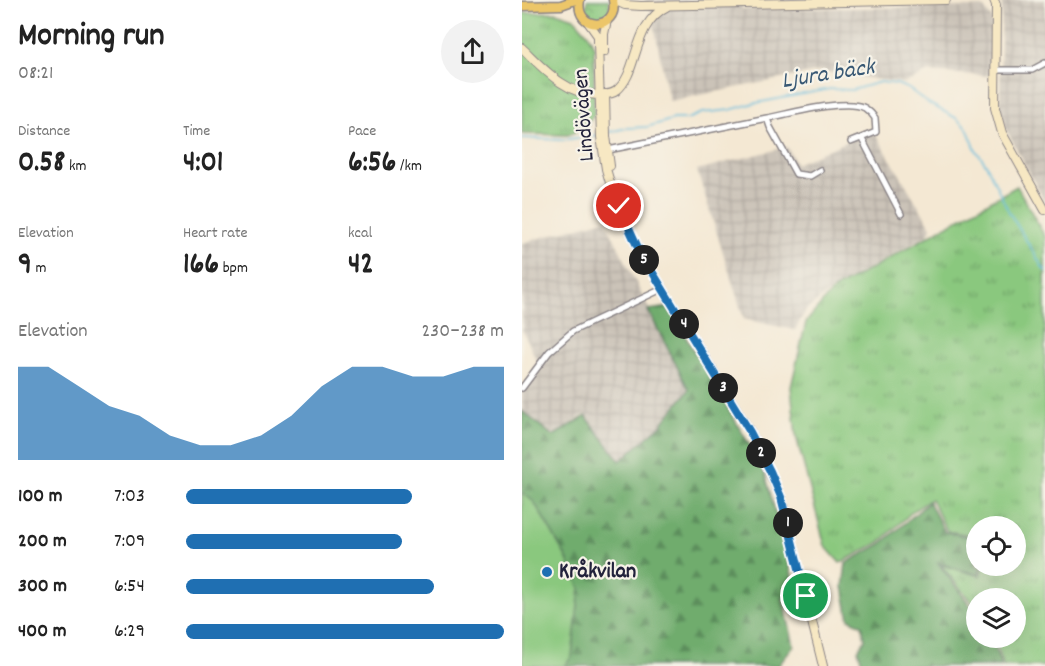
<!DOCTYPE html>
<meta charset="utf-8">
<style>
:root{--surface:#fff;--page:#f2f2f2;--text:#222;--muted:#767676;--accent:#1f6fb2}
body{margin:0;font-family:Dekko,sans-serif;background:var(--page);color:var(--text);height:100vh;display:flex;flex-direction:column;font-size:22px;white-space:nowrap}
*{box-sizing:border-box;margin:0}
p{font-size:20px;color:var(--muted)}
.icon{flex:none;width:33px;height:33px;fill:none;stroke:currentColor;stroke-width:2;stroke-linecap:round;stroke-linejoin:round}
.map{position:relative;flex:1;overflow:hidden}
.sheet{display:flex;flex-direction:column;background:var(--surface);width:522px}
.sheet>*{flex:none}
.tools{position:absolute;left:444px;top:516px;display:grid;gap:12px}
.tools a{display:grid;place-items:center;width:60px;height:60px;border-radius:50%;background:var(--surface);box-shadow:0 6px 24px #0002;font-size:30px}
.pin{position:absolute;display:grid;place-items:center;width:51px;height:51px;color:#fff;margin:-26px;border:3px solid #fff;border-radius:50%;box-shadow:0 2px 6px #0007}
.km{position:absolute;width:30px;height:30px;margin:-15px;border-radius:50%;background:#222;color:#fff;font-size:16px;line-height:30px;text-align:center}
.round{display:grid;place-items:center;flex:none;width:63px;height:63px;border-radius:32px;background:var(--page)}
.summary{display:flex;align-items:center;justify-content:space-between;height:102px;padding:0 18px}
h1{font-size:33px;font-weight:800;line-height:45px}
.stats{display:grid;grid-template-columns:repeat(3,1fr);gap:9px;height:102px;padding:6px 18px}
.stats div{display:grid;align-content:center}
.stats b{font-size:30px;font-weight:800}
.stats small{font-size:16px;font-weight:400}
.stats p{font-size:16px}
.chart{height:168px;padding:12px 18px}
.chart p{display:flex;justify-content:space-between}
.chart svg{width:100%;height:108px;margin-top:6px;fill:var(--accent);opacity:.7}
ul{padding:0 18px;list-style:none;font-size:20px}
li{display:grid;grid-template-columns:96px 72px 1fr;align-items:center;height:45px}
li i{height:15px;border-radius:8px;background:var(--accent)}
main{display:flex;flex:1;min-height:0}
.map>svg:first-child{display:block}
</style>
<main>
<section class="sheet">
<div class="summary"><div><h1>Morning run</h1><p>08:21</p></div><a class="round"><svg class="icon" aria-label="share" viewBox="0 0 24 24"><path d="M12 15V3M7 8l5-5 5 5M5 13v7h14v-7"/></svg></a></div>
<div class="stats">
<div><p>Distance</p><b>0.58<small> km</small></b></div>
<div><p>Time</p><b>4:01</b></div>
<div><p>Pace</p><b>6:56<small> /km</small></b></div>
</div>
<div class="stats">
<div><p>Elevation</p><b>9<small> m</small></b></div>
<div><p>Heart rate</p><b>166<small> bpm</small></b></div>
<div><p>kcal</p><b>42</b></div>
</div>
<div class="chart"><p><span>Elevation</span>230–238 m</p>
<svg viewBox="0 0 160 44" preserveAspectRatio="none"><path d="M0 44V6L10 6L20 14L30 22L40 26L50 34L60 38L70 38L80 34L90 26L100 14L110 6L120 6L130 10L140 10L150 6L160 6V44z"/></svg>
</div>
<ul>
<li><b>100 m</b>7:03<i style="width:71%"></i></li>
<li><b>200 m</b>7:09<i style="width:68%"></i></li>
<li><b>300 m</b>6:54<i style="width:78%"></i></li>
<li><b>400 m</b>6:29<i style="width:100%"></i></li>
</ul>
</section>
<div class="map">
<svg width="523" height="666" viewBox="0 0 523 666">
<defs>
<pattern id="industrial-grid" width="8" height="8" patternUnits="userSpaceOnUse" patternTransform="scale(1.5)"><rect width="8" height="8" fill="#cbc3b8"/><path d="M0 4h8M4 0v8" fill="none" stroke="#aea79f"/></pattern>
<pattern id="grass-tufts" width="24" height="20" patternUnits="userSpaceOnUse" patternTransform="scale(1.5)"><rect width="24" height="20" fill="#8ac87e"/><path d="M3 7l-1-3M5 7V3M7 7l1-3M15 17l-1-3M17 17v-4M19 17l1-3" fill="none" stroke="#70a268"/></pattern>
<pattern id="forest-firs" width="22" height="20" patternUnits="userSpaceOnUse" patternTransform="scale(1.5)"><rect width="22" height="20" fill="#6fac6d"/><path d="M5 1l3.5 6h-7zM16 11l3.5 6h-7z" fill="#5b8c5b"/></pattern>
<pattern id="park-crowns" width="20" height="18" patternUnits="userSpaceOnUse" patternTransform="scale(1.5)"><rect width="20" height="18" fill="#8ac87e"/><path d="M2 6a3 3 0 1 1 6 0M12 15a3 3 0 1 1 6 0" fill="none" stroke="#70a268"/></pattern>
</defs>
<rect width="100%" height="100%" fill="#f7f3e8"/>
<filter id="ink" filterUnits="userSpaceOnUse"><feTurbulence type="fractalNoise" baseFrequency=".0167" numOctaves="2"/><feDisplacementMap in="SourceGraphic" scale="12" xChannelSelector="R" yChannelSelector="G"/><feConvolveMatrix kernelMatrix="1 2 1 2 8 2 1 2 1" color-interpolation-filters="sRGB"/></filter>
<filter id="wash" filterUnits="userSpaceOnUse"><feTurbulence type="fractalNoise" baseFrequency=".008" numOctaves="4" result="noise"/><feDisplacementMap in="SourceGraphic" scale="24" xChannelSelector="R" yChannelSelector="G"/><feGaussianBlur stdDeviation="1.35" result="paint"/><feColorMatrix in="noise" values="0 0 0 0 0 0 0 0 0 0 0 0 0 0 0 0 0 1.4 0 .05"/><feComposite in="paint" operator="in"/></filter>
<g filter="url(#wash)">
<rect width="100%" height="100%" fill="#f4e8d3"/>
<!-- industrial -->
<path fill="url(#industrial-grid)" d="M122,0H219L220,9L461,7L470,19L469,76L406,72L383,83L298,71L147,101L130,14Z
M480,0H523V202L484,129L478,105Z
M351,130L409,227L407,234L311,289L284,310L273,330L222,319L175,170L265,147L274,164Z
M83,220L167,390L138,426L98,461L63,414L31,436L0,411V392L19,370L0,329V243Z"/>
<!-- grass -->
<path fill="url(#grass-tufts)" stroke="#56755c" stroke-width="1.5" d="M34,12L52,18L66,34L72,47V115L63,127L46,135L0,134V13Z
M495,186L523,237V666H481L473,638H494V598H454V608L419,565L458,576L461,566H494V526H454V536L425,531L409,499L390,512L358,542L318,563L303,546L274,436L269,387L284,322L311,290Z"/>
<!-- forest -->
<path fill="url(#forest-firs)" stroke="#486754" stroke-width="1.5" d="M146,307L242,469L274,590L261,598L272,646L256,666H43L50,656L58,588L43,555L12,502L0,493V411L31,436L64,416L98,461L138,426L167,390L126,310Z
M407,502L423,532L454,538V566H459L457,575L416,563L454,613V638H470L479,666H341L336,650L343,639L340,625L327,619L321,587L324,563L359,544Z"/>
<!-- park -->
<path fill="url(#park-crowns)" stroke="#56755c" stroke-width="1.5" d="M65,0H87L88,11L83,17L71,18L64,8Z"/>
<!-- pitch -->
<path fill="#8ac87e" stroke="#56755c" stroke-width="1.5" d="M0,493L12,502L43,555L58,588L50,656L43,666H0Z"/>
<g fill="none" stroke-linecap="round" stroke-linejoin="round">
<!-- stream -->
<path stroke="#60bcde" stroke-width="1.5" d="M87,132L105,128L125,127L152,119H165L180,113L208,110L229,104L308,89L330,90L358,82L375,84L387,89L406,103L434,118L445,128L454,150L465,166L487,212L523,271
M0,138L40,140L76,135"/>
</g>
</g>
<g filter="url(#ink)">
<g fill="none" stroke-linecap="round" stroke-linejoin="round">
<defs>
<path id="street" d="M473,70H510L523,63
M245,118C267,114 324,98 343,108C347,111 351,115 353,118L354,132L329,142
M340,139L379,214
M86,150L245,118L248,127L274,174L288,176L298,170
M0,388L27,352L51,331L140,289"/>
<path id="secondary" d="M92,0L103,5L119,6L424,0
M472,0L474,5L473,108L480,133L523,210
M66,22L76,36V42L79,137L84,169L92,196L117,250L228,431L259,497L301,666
M0,48C21,68 45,96 77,95C83,94 89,95 94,91C118,72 109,24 146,6
M82,52V34L85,20
M83,94L84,136L88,166"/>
<path id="primary" d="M58,0C52,32 98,31 91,0
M0,6L39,5L53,0"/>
</defs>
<!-- street casing -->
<use href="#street" stroke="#8b8587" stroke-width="8"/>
<!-- secondary casing -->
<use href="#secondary" stroke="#8b8587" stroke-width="10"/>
<!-- primary casing -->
<use href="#primary" stroke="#8b8587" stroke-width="11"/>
<!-- street -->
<use href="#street" stroke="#fff" stroke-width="5"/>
<!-- secondary -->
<use href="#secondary" stroke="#f7e8c3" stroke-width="8"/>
<!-- primary -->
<use href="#primary" stroke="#ecc669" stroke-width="8"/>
</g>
</g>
<g fill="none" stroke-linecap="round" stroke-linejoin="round" filter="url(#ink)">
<defs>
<path id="route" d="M97,206L117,250L228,432L248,471L259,497L284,596"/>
</defs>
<!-- route casing -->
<use href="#route" stroke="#fff" stroke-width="12"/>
<!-- route -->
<use href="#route" stroke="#1f6fb2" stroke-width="8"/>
</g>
<!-- markers -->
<circle fill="#1f6fb2" stroke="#f7f3e8" stroke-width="2" cx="25" cy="572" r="6"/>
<g text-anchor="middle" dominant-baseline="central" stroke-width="4.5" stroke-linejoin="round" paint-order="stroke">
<!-- street labels -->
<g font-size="22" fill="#22223b" stroke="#f7f3e8">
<text transform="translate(63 115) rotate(-94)">Lindövägen</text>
</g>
<!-- poi labels -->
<g font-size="22" font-weight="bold" fill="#22223b" stroke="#f7f3e8" text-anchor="start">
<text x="37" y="572">Kråkvilan</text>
</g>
<!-- water labels -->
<g font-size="24" font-style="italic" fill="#385874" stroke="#f7f3e8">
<text transform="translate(306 75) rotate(-9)">Ljura bäck</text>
</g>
</g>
</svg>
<div class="tools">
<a><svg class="icon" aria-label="locate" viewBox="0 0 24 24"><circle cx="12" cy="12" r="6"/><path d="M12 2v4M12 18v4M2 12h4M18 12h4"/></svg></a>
<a><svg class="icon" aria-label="layers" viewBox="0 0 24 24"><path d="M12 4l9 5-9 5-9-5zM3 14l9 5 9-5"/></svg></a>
</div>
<div class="pin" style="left:284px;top:596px;background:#1e9e55"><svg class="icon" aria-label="arrive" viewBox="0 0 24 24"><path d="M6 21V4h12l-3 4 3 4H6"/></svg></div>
<div class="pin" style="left:97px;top:206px;background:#d93025"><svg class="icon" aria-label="check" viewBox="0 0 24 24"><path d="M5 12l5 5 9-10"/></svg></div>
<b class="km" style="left:266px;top:523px">1</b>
<b class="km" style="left:239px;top:453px">2</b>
<b class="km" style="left:201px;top:388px">3</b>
<b class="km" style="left:162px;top:324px">4</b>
<b class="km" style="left:122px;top:260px">5</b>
</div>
</main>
